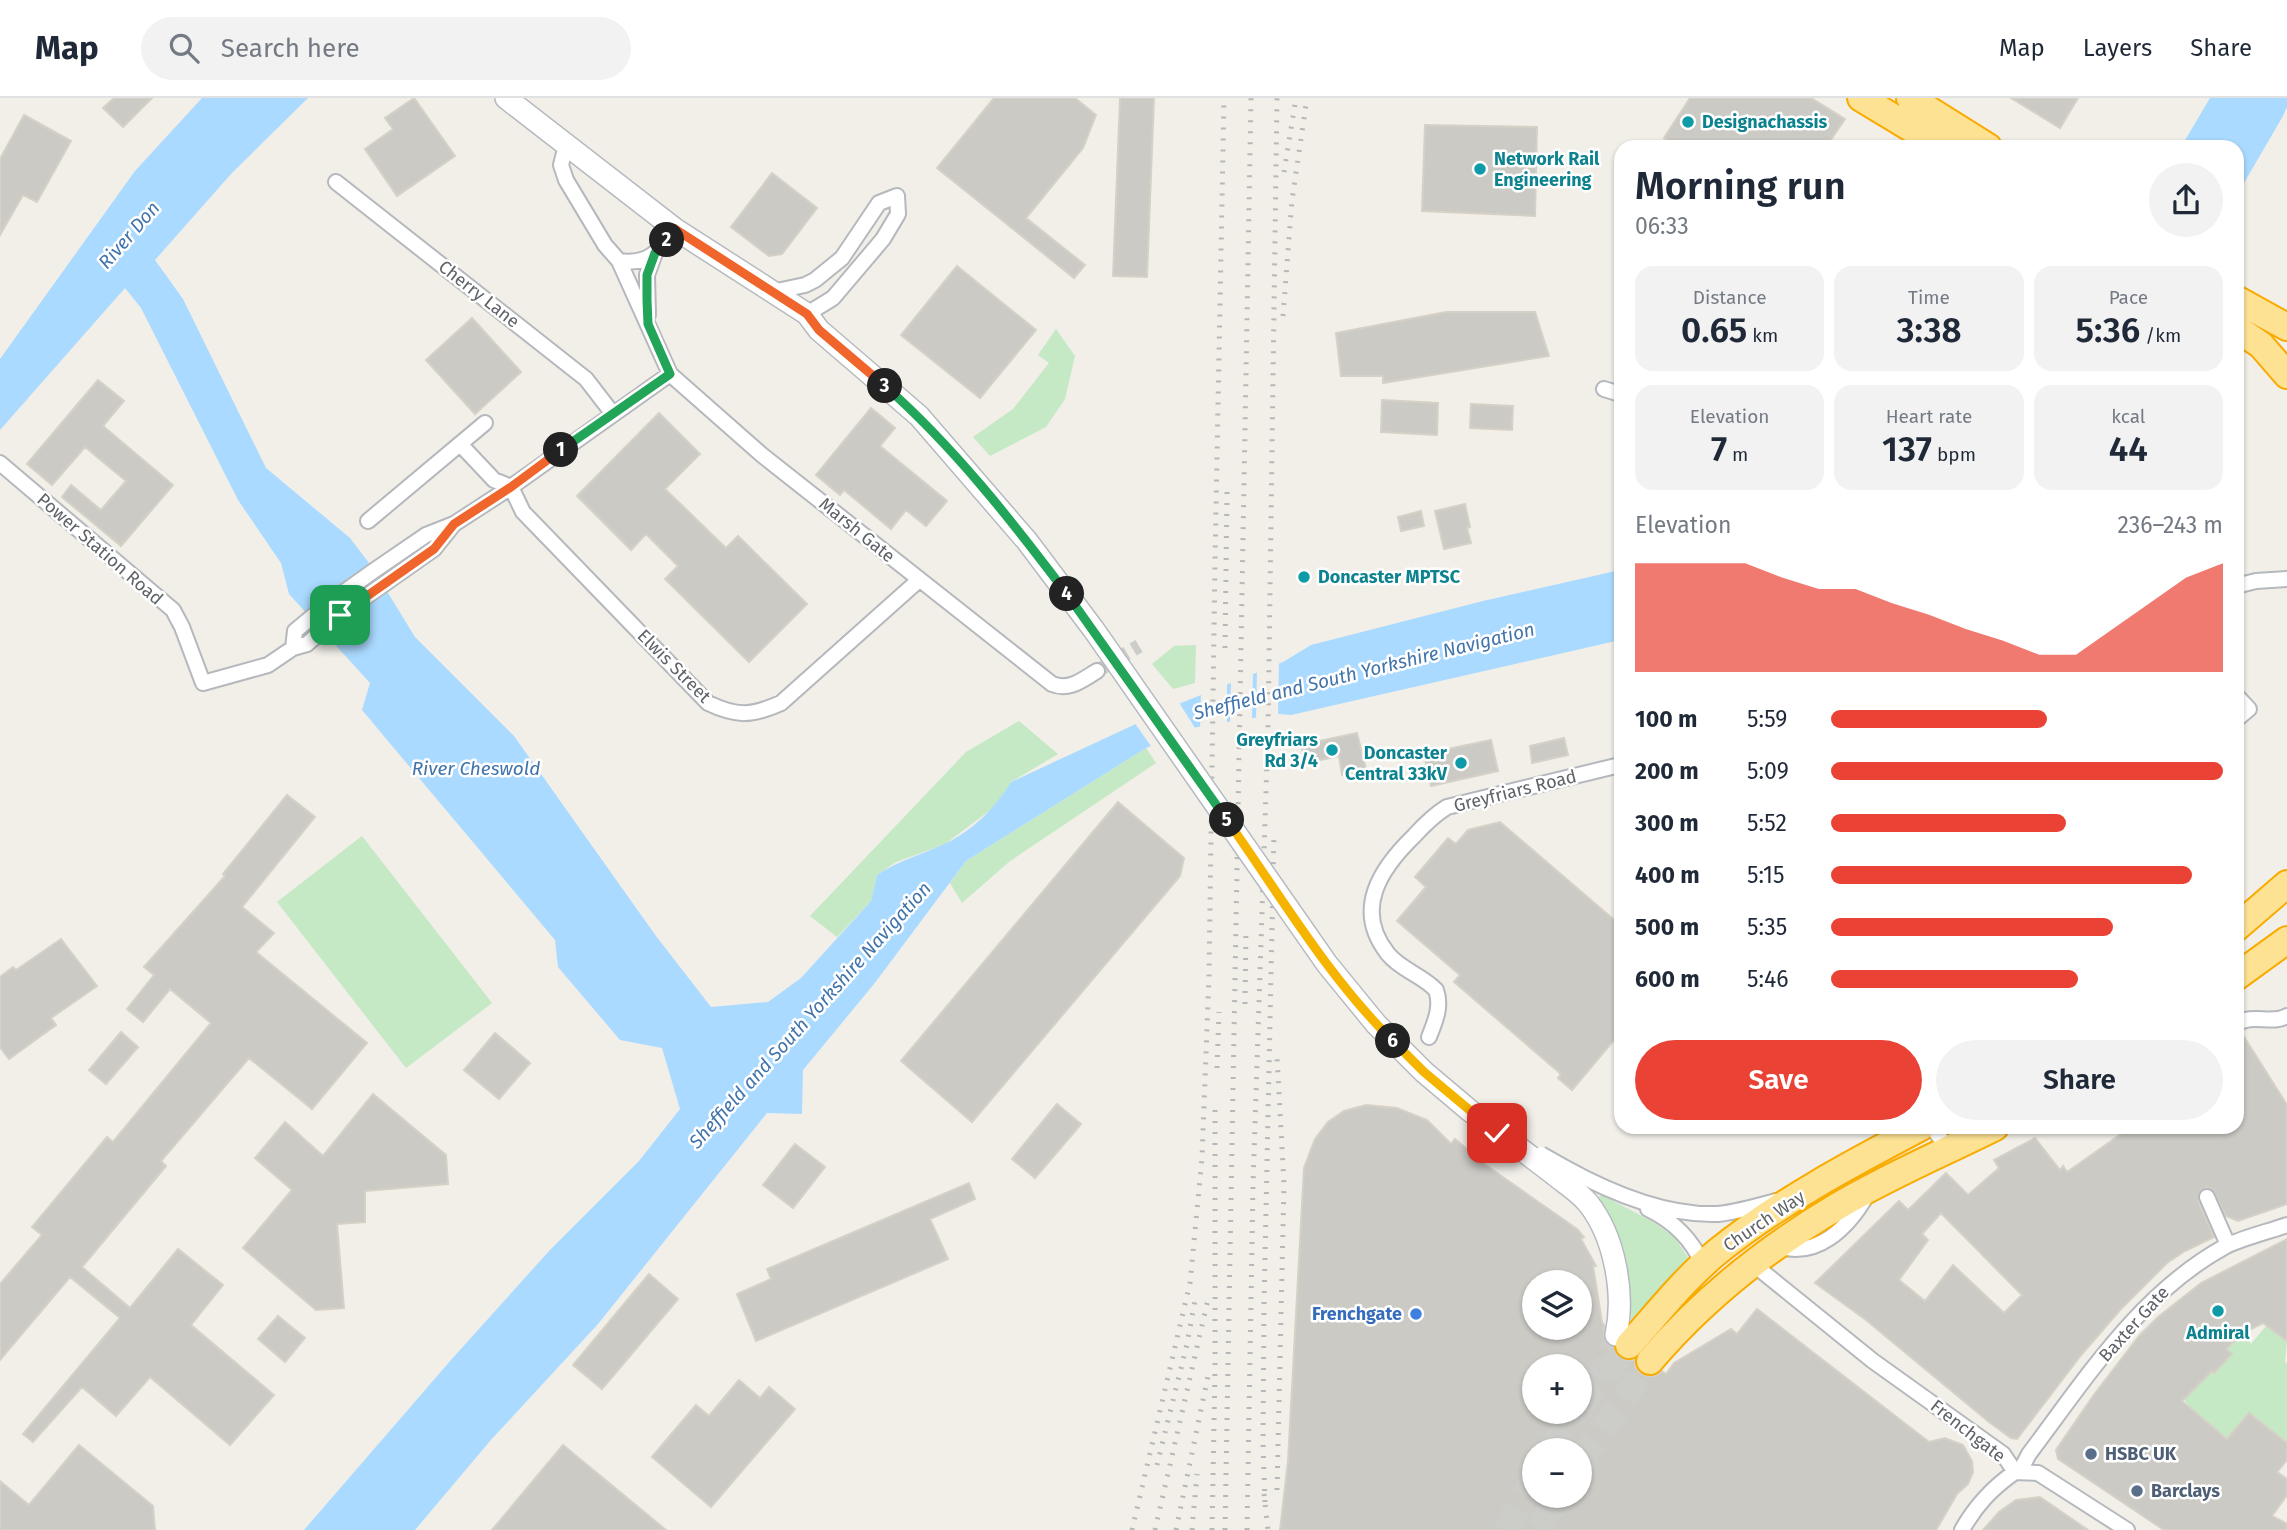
<!DOCTYPE html>
<meta charset="utf-8">
<style>
:root{--surface:#fff;--page:#f2f2f3;--text:#1f2937;--muted:#747a83;--line:#e0e1e3;--accent:#ea4335}
body{margin:0;font-family:"Fira Sans",sans-serif;background:var(--page);color:var(--text);height:100vh;display:flex;flex-direction:column;font-size:26px;white-space:nowrap}
*{box-sizing:border-box;margin:0}
p{font-size:23px;color:var(--muted)}
.icon{flex:none;width:38px;height:38px;fill:none;stroke:currentColor;stroke-width:2;stroke-linecap:round;stroke-linejoin:round}
.map{position:relative;flex:1;overflow:hidden}
.panel{position:absolute;left:1614px;top:42px;width:630px;height:994px;display:flex;flex-direction:column;background:var(--surface);border-radius:21px;box-shadow:0 2px 5px #0004}
.panel>*{flex:none}
.controls{position:absolute;left:1522px;top:1172px;display:grid;gap:14px}
.controls a{display:grid;place-items:center;width:70px;height:70px;border-radius:50%;background:var(--surface);box-shadow:0 2px 5px #0004;font-size:35px}
.pin{position:absolute;display:grid;place-items:center;width:60px;height:60px;color:#fff;margin:-30px;border-radius:14px;box-shadow:0 4px 10px #0006}
.km{position:absolute;width:35px;height:35px;margin:-18px;border-radius:50%;background:#222;color:#fff;font-size:19px;line-height:35px;text-align:center}
.round{display:grid;place-items:center;flex:none;width:74px;height:74px;border-radius:37px;background:var(--page)}
.headline{display:flex;align-items:center;justify-content:space-between;height:119px;padding:0 21px}
h1{font-size:38px;font-weight:600;line-height:52px}
.metrics{display:grid;grid-template-columns:repeat(3,1fr);gap:10px;height:119px;padding:7px 21px}
.metrics div{display:grid;align-content:center;border-radius:18px;background:var(--page);text-align:center}
.metrics b{font-size:35px;font-weight:600}
.metrics small{font-size:19px;font-weight:400}
.metrics p{font-size:19px}
.chart{height:196px;padding:14px 21px}
.chart p{display:flex;justify-content:space-between}
.chart svg{width:100%;height:126px;margin-top:7px;fill:var(--accent);opacity:.7}
.action{display:flex;gap:14px;margin-top:auto;padding:14px 21px}
.action a{flex:1;height:80px;border-radius:42px;background:var(--accent);color:#fff;font-size:28px;font-weight:600;line-height:80px;text-align:center}
.action a+a{background:var(--page);color:var(--text)}
ul{padding:0 21px;list-style:none;font-size:23px}
li{display:grid;grid-template-columns:112px 84px 1fr;align-items:center;height:52px}
li i{height:18px;border-radius:9px;background:var(--accent)}
header{display:flex;align-items:center;gap:42px;box-sizing:border-box;height:98px;padding:0 35px;background:var(--surface);border-bottom:2px solid var(--line)}
header strong{font-size:33px}
nav{display:flex;gap:38px;margin-inline-start:auto;font-size:24px}
.search{width:490px;height:63px;background:var(--page);display:flex;align-items:center;gap:18px;box-sizing:border-box;padding:0 24px;border-radius:38px;color:var(--muted);font-size:26px}
.map>svg:first-child{display:block}
</style>
<header>
<strong>Map</strong>
<div class="search"><svg class="icon" aria-label="search" viewBox="0 0 24 24"><circle cx="10" cy="10" r="6"/><path d="M15 15l6 6"/></svg>Search here</div>
<nav><a>Map</a><a>Layers</a><a>Share</a></nav>
</header>
<div class="map">
<svg width="2287" height="1432" viewBox="0 0 2287 1432">
<rect width="100%" height="100%" fill="#f1efe8"/>
<!-- green -->
<path fill="#c5e8c5" d="M1056,231L1075,258L1065,301L1046,329L990,358L973,339L1013,311L1049,265L1038,257Z
M1196,547L1195,585L1173,591L1152,566L1174,548Z
M1019,623L1058,656L1011,684L997,707L945,746L896,764L877,777L871,803L837,839L810,818L966,654Z
M1146,650L1156,665L1010,763L962,805L950,785L966,763Z
M362,738L492,905L406,970L277,804Z
M1602,1097L1655,1125L1675,1140L1691,1164L1634,1227L1631,1224C1632,1178 1623,1138 1598,1099Z
M2266,1228L2287,1243L2285,1264L2287,1266V1345L2249,1315L2227,1340L2189,1309L2184,1301L2211,1272L2215,1275L2232,1257L2222,1247L2243,1235L2251,1246Z"/>
<!-- water -->
<path fill="#aadaff" d="M202,0H308L231,76L155,162L183,201L266,370L350,440L372,469L415,539L514,638L656,838L711,909L768,904L801,880L871,803L877,777C898,763 920,757 942,747C972,734 995,710 1011,684L1181,605L1283,564L1311,547L1483,503L1620,472V542L1291,617L1279,616L1197,629L1146,650L966,763L874,886L803,972L802,1016L767,1015L598,1226L490,1343L415,1432H304L451,1262L549,1153L639,1063L680,1011L662,950L620,942L558,869L555,842L362,612L370,585L289,496L281,465L238,402L141,210L125,190L0,332V261L135,73Z
M2210,0H2287V9L2283,18L2237,97L2236,49H2181Z"/>
<!-- pier -->
<path fill="#f1efe8" d="M1279,562L1278,620L1256,623L1257,571Z
M1253,572L1252,624L1230,628L1231,581Z
M1227,583V628L1200,632L1201,594Z
M1178,603L1197,633L1153,651L1134,624Z"/>
<!-- building -->
<path fill="#cccac5" stroke="#d6d1c6" stroke-width="2" fill-rule="evenodd" d="M114,0H152L123,29L103,10Z
M414,0L455,58L397,98L365,51L393,31L385,20Z
M994,0H1075L1096,17L1083,50L1026,120L1085,167L1074,180L937,70Z
M1120,0H1154L1147,179L1113,178Z
M1690,0H1811L1845,21L1826,49H1678L1664,40Z
M2011,0H2078L2060,30Z
M24,17L71,43L37,104L23,97L0,137V61Z
M1425,27L1537,29L1535,118L1422,113Z
M772,75L817,110L782,156L769,158L731,129Z
M957,168L1036,232L980,300L901,237Z
M1446,214H1535L1549,258L1383,285V278H1341L1336,235Z
M472,220L521,274L475,316L426,262Z
M98,282L124,303L103,328L173,387L121,448L62,399L71,387L101,412L126,383L85,349L52,387L27,366Z
M1382,302L1438,305L1437,337L1381,334Z
M1471,306L1513,308L1512,332L1470,330Z
M871,310L895,330L880,348L947,403L926,428L906,412L891,431L844,392L840,397L816,377Z
M659,315L700,356L665,391L726,450L738,438L807,506L749,564L665,481L678,468L646,436L631,452L577,398Z
M1465,406L1470,429L1467,430L1471,445L1444,451L1435,413Z
M1421,413L1424,428L1401,433L1398,419Z
M1357,635L1366,671L1342,677L1339,658L1306,665L1301,647Z
M1564,640L1568,657L1532,665L1530,648Z
M1491,642L1498,673L1431,688L1424,656Z
M287,697L315,719L242,809L274,835L256,854L367,945L312,1011L249,960L161,1063L166,1068L82,1169L130,1210L178,1151L223,1187L191,1227L274,1297L230,1347L150,1279L116,1318L82,1289L33,1344L23,1336L120,1220L70,1179L0,1262V1186L42,1137L32,1129L107,1039L113,1044L211,925L170,891L143,924L127,911L154,877L144,869L225,778L223,776Z
M1118,704L1184,760L1180,778L972,1024L901,963Z
M1500,724L1620,827V935L1572,992L1558,980L1561,976L1454,884L1460,877L1397,823L1426,789L1415,779L1448,740L1456,746L1468,732Z
M61,841L97,888L51,920L56,927L9,961L0,949V879L13,869L16,872Z
M121,934L138,949L106,986L89,972Z
M2241,934L2287,1007V1106L2238,1123L2226,1118L2213,1092L2207,1089L2200,1093L2198,1103L2214,1139L2185,1153L2167,1165L2121,1211L2082,1256L2017,1341L2011,1340L1989,1324L1866,1222L1815,1185L1899,1103L1908,1112L1946,1075L1968,1097L1999,1070L1994,1062L2035,1040L2060,1072L2063,1068L2067,1074L2131,1029H2236V935ZM1941,1115L2022,1197L2004,1215L1953,1167L1925,1203L1899,1182L1928,1142L1922,1136Z
M495,935L530,965L499,1001L464,972Z
M373,996L446,1057L448,1086L365,1093V1124L337,1126L344,1210L316,1212L243,1150L292,1092L255,1060L285,1024L323,1058Z
M1057,1006L1081,1026L1035,1080L1012,1061Z
M1366,1007L1397,1010L1427,1022L1451,1046L1455,1041L1468,1052L1467,1054L1577,1131L1584,1139L1581,1141L1596,1168H1593L1602,1224L1604,1227V1242L1614,1250L1619,1259L1626,1262H1635V1269L1640,1275L1647,1278H1656L1662,1273L1666,1276L1674,1265L1731,1231L1737,1236L1757,1211L1929,1344L1945,1340L1963,1347L1972,1363L1973,1374L1968,1386L1957,1396L1936,1432H1280L1288,1363L1304,1070L1315,1041L1328,1024L1344,1013ZM1535,1185H1580V1230H1535ZM1535,1269H1580V1314H1535ZM1535,1353H1580V1398H1535Z
M795,1046L825,1069L793,1110L763,1087Z
M969,1085L975,1101L930,1121L948,1161L756,1243L737,1196L771,1181L767,1171Z
M2287,1141V1243L2263,1225L2243,1235L2226,1251L2232,1256L2214,1275L2212,1273L2182,1303L2227,1341L2249,1315L2287,1345V1362L2277,1374L2287,1381V1397L2272,1418L2287,1426V1432H2164L2058,1361L2056,1352L2093,1298L2139,1238L2158,1219L2201,1185Z
M649,1176L678,1201L602,1291L573,1267Z
M278,1218L305,1240L285,1264L258,1241Z
M739,1282L760,1300L769,1289L795,1311L711,1409L652,1359L696,1307L709,1318Z
M79,1347L153,1408L155,1432H0V1383L29,1407Z
M563,1347L666,1432H492Z
M2040,1399L2088,1432H1983L1999,1414L2016,1402Z"/>
<g fill="none" stroke-linecap="round" stroke-linejoin="round">
<!-- street-tunnel -->
<path stroke="#ccccc8" stroke-width="14" stroke-dasharray="14 7" stroke-linecap="butt" d="M1097,573L1139,548"/>
<!-- secondary-tunnel -->
<path stroke="#ccccc8" stroke-width="21" stroke-dasharray="21 10" stroke-linecap="butt" d="M1580,1306L1606,1264L1616,1237"/>
<!-- highway-tunnel -->
<path stroke="#ccccc8" stroke-width="26" stroke-dasharray="26 13" stroke-linecap="butt" d="M1580,1308L1629,1247
M1550,1353L1575,1314
M1580,1364L1650,1263
M1505,1432L1535,1377
M1539,1432L1558,1398"/>
<defs>
<path id="street" d="M566,47L561,67L566,82L605,147L619,163L670,276L762,357L1052,586C1069,593 1082,582 1097,573
M336,84L586,281L613,316
M619,163C648,167 659,154 675,131
M772,194L805,187L815,182L842,160L879,105L897,98L898,116L883,141L833,200L807,216
M648,217L647,177L655,155
M1604,291L1620,296
M460,346L494,382L511,389L523,414L708,605C737,619 752,618 781,605L919,482
M0,365L173,512L182,529L203,585L268,567L293,550L307,546L340,517L434,451L454,426
M368,423L485,325
M2236,488L2256,483L2287,481
M293,550L295,533L330,504L372,474L426,437L454,426L511,389L670,276
M2236,597L2249,611L2236,622
M2236,926C2253,915 2272,927 2287,918
M1429,939C1435,924 1442,908 1436,892C1422,877 1401,872 1388,856C1353,812 1380,771 1414,738C1424,727 1434,717 1447,709L1620,667
M1932,1029L1949,1052
M1564,1069C1609,1094 1665,1118 1718,1116C1737,1114 1758,1108 1776,1103
M2207,1099L2228,1147
M1648,1111C1673,1123 1692,1141 1703,1167
M1777,1148C1817,1161 1848,1130 1867,1097
M1753,1166L1873,1263L2003,1356L2015,1374
M2020,1373L2029,1356C2087,1279 2140,1195 2226,1148C2245,1139 2267,1134 2287,1127
M2015,1374L2038,1375L2127,1432
M1962,1432C1976,1407 1992,1390 2015,1374"/>
<path id="secondary" d="M506,0L675,131L807,216L819,232L919,318
M1555,1077C1566,1086 1579,1094 1588,1105C1615,1139 1625,1196 1616,1237"/>
<path id="highway" d="M1861,0L1942,49
M1910,0L1988,49
M2236,201L2287,229
M2236,230L2261,247L2287,277
M2236,830L2287,786
M2236,879L2287,842
M1629,1247C1658,1215 1684,1181 1717,1154C1779,1104 1851,1066 1921,1029
M1650,1263C1702,1202 1769,1149 1838,1108C1888,1078 1943,1055 1995,1029"/>
</defs>
<!-- street casing -->
<use href="#street" stroke="#b5b8bc" stroke-width="18"/>
<!-- secondary casing -->
<use href="#secondary" stroke="#b6babf" stroke-width="24"/>
<!-- highway casing -->
<use href="#highway" stroke="#f9ab00" stroke-width="30"/>
<!-- street -->
<use href="#street" stroke="#fff" stroke-width="14"/>
<!-- secondary -->
<use href="#secondary" stroke="#fff" stroke-width="21"/>
<!-- highway -->
<use href="#highway" stroke="#fde293" stroke-width="26"/>
<!-- rail -->
<path stroke="#b6b7b8" stroke-width="5" stroke-dasharray="2 9" stroke-linecap="butt" d="M1284,74L1296,0
M1283,218L1292,102L1307,0
M1225,550L1227,393
M1245,906L1246,829
M1217,970L1219,914
M1157,1367L1187,1246L1196,1197
M1277,1392L1284,1086L1277,959
M1264,1396L1268,1432
M1265,1404L1263,1346L1264,1207L1274,736
M1132,1432L1190,1185L1202,1060L1209,878L1215,462L1224,0
M1155,1432L1209,1197
M1176,1432L1208,1278
M1192,1432L1197,1376
M1212,1432L1215,1273V1012
M1225,1432L1251,0
M1247,1432L1253,1087L1268,633L1277,0"/>
<defs>
<path id="street-bridge" d="M1541,1056L1564,1069"/>
<path id="secondary-bridge" d="M919,318L1027,443L1094,532L1327,866L1376,926L1424,974L1469,1012L1555,1077"/>
</defs>
<!-- street-bridge casing -->
<use href="#street-bridge" stroke="#b5b8bc" stroke-width="18" stroke-linecap="butt"/>
<!-- secondary-bridge casing -->
<use href="#secondary-bridge" stroke="#b6babf" stroke-width="24" stroke-linecap="butt"/>
<!-- street-bridge -->
<use href="#street-bridge" stroke="#fff" stroke-width="14"/>
<!-- secondary-bridge -->
<use href="#secondary-bridge" stroke="#fff" stroke-width="21"/>
</g>
<g fill="none" stroke-linecap="round" stroke-linejoin="round">
<defs>
<path id="split-1" d="M340,517L434,451L454,426L511,389L561,352"/>
<path id="split-2" d="M561,352L670,276L648,226L647,202V177L655,155L667,142"/>
<path id="split-3" d="M667,142L675,131L807,216L819,232L885,288"/>
<path id="split-4" d="M885,288C954,349 1012,423 1067,496"/>
<path id="split-5" d="M1067,496L1227,722"/>
<path id="split-6" d="M1227,722C1280,797 1328,879 1393,943"/>
<path id="split-7" d="M1393,943L1424,974L1497,1035"/>
</defs>
<!-- split-1 casing -->
<use href="#split-1" stroke="#fff" stroke-width="14"/>
<!-- split-2 casing -->
<use href="#split-2" stroke="#fff" stroke-width="14"/>
<!-- split-3 casing -->
<use href="#split-3" stroke="#fff" stroke-width="14"/>
<!-- split-4 casing -->
<use href="#split-4" stroke="#fff" stroke-width="14"/>
<!-- split-5 casing -->
<use href="#split-5" stroke="#fff" stroke-width="14"/>
<!-- split-6 casing -->
<use href="#split-6" stroke="#fff" stroke-width="14"/>
<!-- split-7 casing -->
<use href="#split-7" stroke="#fff" stroke-width="14"/>
<!-- split-1 -->
<use href="#split-1" stroke="#f0652b" stroke-width="9"/>
<!-- split-2 -->
<use href="#split-2" stroke="#22a559" stroke-width="9"/>
<!-- split-3 -->
<use href="#split-3" stroke="#f0652b" stroke-width="9"/>
<!-- split-4 -->
<use href="#split-4" stroke="#22a559" stroke-width="9"/>
<!-- split-5 -->
<use href="#split-5" stroke="#22a559" stroke-width="9"/>
<!-- split-6 -->
<use href="#split-6" stroke="#f5b400" stroke-width="9"/>
<!-- split-7 -->
<use href="#split-7" stroke="#f5b400" stroke-width="9"/>
</g>
<!-- markers -->
<g fill="#0f9aa8" stroke="#fff" stroke-width="2.5">
<circle cx="1688" cy="24" r="7"/>
<circle cx="1480" cy="71" r="7"/>
<circle cx="1304" cy="479" r="7"/>
<circle cx="1332" cy="652" r="7"/>
<circle cx="1461" cy="665" r="7"/>
<circle cx="2218" cy="1213" r="7"/>
</g>
<circle fill="#3f7fe0" stroke="#fff" stroke-width="2.5" cx="1416" cy="1216" r="7"/>
<g fill="#5c6f8a" stroke="#fff" stroke-width="2.5">
<circle cx="2091" cy="1356" r="7"/>
<circle cx="2137" cy="1393" r="7"/>
</g>
<g text-anchor="middle" dominant-baseline="central" stroke-width="5" stroke-linejoin="round" paint-order="stroke">
<!-- culture labels -->
<g font-size="18" font-weight="bold" fill="#0d838f" stroke="#fff" text-anchor="start">
<text x="1702" y="24">Designachassis</text>
<text x="1494" y="61">Network Rail<tspan x="1494" dy="21">Engineering</tspan></text>
<text x="1318" y="479">Doncaster MPTSC</text>
<text x="1318" y="642" text-anchor="end">Greyfriars<tspan x="1318" dy="21">Rd 3/4</tspan></text>
<text x="1447" y="655" text-anchor="end">Doncaster<tspan x="1447" dy="21">Central 33kV</tspan></text>
<text x="2218" y="1235" text-anchor="middle">Admiral</text>
</g>
<!-- street labels -->
<g font-size="18" fill="#5f6368" stroke="#fff">
<text transform="translate(479 196) rotate(38)">Cherry Lane</text>
<text transform="translate(857 432) rotate(39)">Marsh Gate</text>
<text transform="translate(100 451) rotate(41)">Power Station Road</text>
<text transform="translate(674 568) rotate(45)">Elwis Street</text>
<text transform="translate(1515 693) rotate(-14)">Greyfriars Road</text>
<text transform="translate(1764 1123) rotate(-34)">Church Way</text>
<text transform="translate(2134 1226) rotate(-48)">Baxter Gate</text>
<text transform="translate(1968 1333) rotate(38)">Frenchgate</text>
</g>
<!-- shop labels -->
<g font-size="18" font-weight="bold" fill="#366cbe" stroke="#fff" text-anchor="end">
<text x="1402" y="1216">Frenchgate</text>
</g>
<!-- service labels -->
<g font-size="18" font-weight="bold" fill="#4e5e75" stroke="#fff" text-anchor="start">
<text x="2105" y="1356">HSBC UK</text>
<text x="2151" y="1393">Barclays</text>
</g>
<!-- water labels -->
<g font-size="19" font-style="italic" fill="#4174aa" stroke="#fff">
<text transform="translate(129 137) rotate(-49)">River Don</text>
<text transform="translate(1364 573) rotate(-14)">Sheffield and South Yorkshire Navigation</text>
<text x="476" y="670">River Cheswold</text>
<text transform="translate(810 917) rotate(-48)">Sheffield and South Yorkshire Navigation</text>
</g>
</g>
</svg>
<div class="controls">
<a><svg class="icon" aria-label="layers" viewBox="0 0 24 24"><path d="M12 4l9 5-9 5-9-5zM3 14l9 5 9-5"/></svg></a>
<a>+</a>
<a>−</a>
</div>
<div class="pin" style="left:340px;top:517px;background:#1e9e55"><svg class="icon" aria-label="arrive" viewBox="0 0 24 24"><path d="M6 21V4h12l-3 4 3 4H6"/></svg></div>
<div class="pin" style="left:1497px;top:1035px;background:#d93025"><svg class="icon" aria-label="check" viewBox="0 0 24 24"><path d="M5 12l5 5 9-10"/></svg></div>
<b class="km" style="left:561px;top:352px">1</b>
<b class="km" style="left:667px;top:142px">2</b>
<b class="km" style="left:885px;top:288px">3</b>
<b class="km" style="left:1067px;top:496px">4</b>
<b class="km" style="left:1227px;top:722px">5</b>
<b class="km" style="left:1393px;top:943px">6</b>
<section class="panel">
<div class="headline"><div><h1>Morning run</h1><p>06:33</p></div><a class="round"><svg class="icon" aria-label="share" viewBox="0 0 24 24"><path d="M12 15V3M7 8l5-5 5 5M5 13v7h14v-7"/></svg></a></div>
<div class="metrics">
<div><p>Distance</p><b>0.65<small> km</small></b></div>
<div><p>Time</p><b>3:38</b></div>
<div><p>Pace</p><b>5:36<small> /km</small></b></div>
</div>
<div class="metrics">
<div><p>Elevation</p><b>7<small> m</small></b></div>
<div><p>Heart rate</p><b>137<small> bpm</small></b></div>
<div><p>kcal</p><b>44</b></div>
</div>
<div class="chart"><p><span>Elevation</span>236–243 m</p>
<svg viewBox="0 0 160 44" preserveAspectRatio="none"><path d="M0 44V6L10 6L20 6L30 6L40 11L50 15L60 15L70 20L80 24L90 29L100 33L110 38L120 38L130 29L140 20L150 11L160 6V44z"/></svg>
</div>
<ul>
<li><b>100 m</b>5:59<i style="width:55%"></i></li>
<li><b>200 m</b>5:09<i style="width:100%"></i></li>
<li><b>300 m</b>5:52<i style="width:60%"></i></li>
<li><b>400 m</b>5:15<i style="width:92%"></i></li>
<li><b>500 m</b>5:35<i style="width:72%"></i></li>
<li><b>600 m</b>5:46<i style="width:63%"></i></li>
</ul>
<div class="action"><a>Save</a><a>Share</a></div>
</section>
</div>
